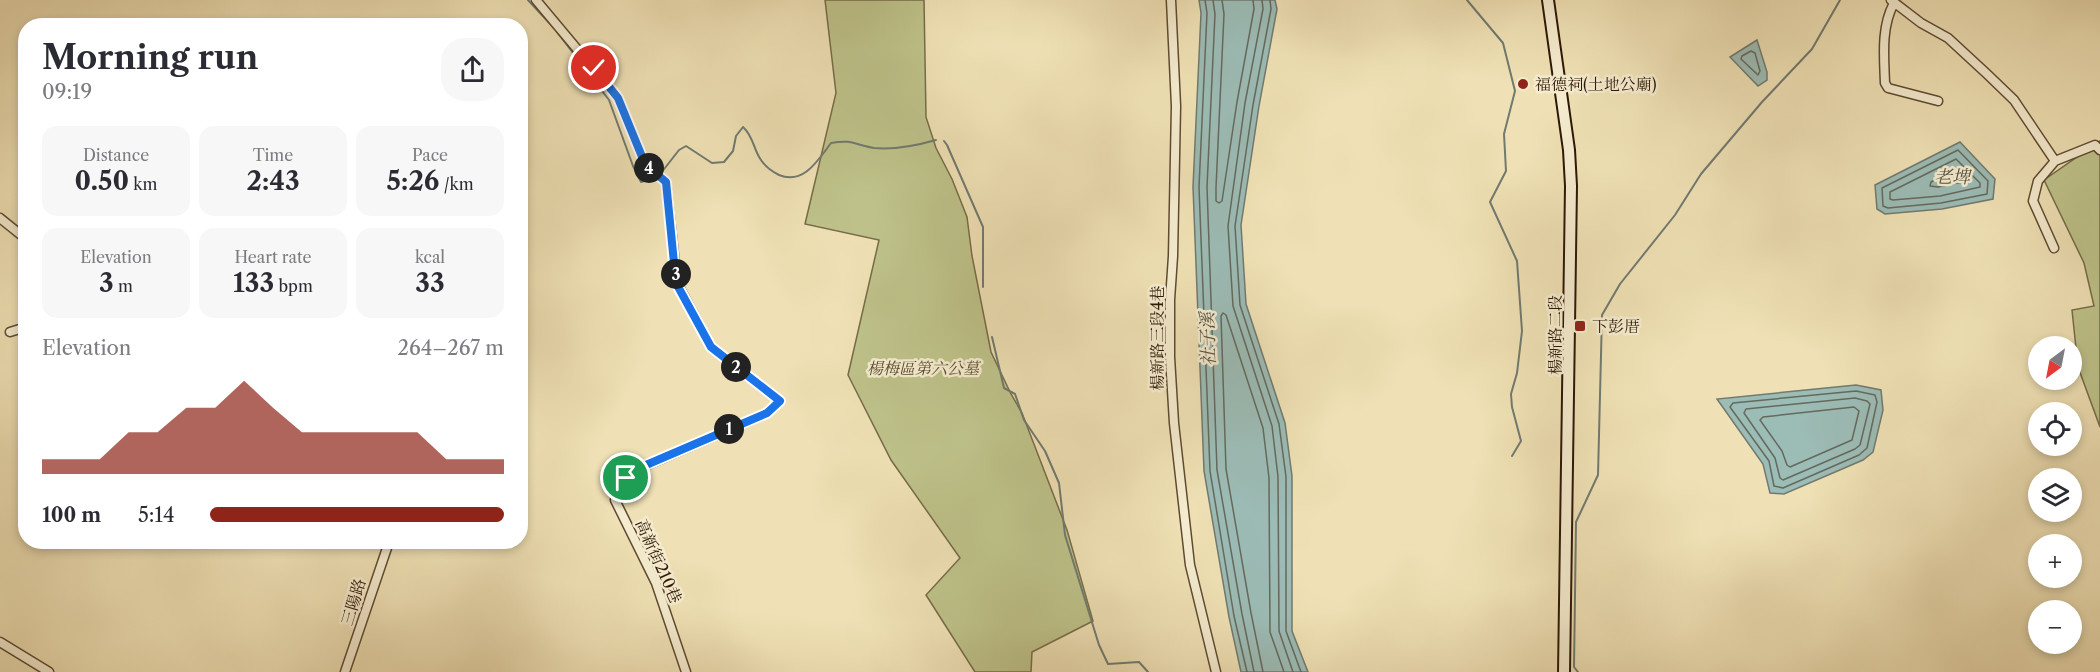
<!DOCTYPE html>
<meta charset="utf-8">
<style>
:root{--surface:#fff;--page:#f7f7f7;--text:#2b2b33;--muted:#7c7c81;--accent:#8f2418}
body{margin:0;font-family:"Libre Caslon Text","Noto Serif TC",serif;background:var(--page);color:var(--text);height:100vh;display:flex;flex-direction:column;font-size:22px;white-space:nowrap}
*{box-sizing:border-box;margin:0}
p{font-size:20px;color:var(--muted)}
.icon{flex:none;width:33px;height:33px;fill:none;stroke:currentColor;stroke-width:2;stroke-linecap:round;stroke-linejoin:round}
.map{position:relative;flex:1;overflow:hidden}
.sheet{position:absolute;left:18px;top:18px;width:510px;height:531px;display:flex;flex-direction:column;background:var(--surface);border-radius:24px;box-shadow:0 3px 9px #0003}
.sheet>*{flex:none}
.needle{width:39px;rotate:212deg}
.tools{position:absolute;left:2028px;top:336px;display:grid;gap:12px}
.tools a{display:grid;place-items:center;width:54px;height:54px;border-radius:50%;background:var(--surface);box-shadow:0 3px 9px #0003;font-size:30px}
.pin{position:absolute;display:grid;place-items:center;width:51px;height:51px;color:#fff;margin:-26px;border:3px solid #fff;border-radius:50%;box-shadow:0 2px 6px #0007}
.km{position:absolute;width:30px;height:30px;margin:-15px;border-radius:50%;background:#222;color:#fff;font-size:16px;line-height:30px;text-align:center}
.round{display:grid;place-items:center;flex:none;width:63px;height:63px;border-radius:24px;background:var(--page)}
.head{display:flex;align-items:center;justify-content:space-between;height:102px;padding:0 24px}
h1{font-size:33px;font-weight:700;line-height:45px}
.figures{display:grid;grid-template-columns:repeat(3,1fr);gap:9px;height:102px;padding:6px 24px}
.figures div{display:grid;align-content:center;border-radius:15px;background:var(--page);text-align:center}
.figures b{font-size:26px;font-weight:700}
.figures small{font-size:16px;font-weight:400}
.figures p{font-size:16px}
.chart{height:168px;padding:12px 24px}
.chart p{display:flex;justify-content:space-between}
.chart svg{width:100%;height:108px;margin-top:6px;fill:var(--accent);opacity:.7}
ul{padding:0 24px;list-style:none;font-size:20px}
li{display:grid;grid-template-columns:96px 72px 1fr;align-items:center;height:45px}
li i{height:15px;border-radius:8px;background:var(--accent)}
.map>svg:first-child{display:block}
</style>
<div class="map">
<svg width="2100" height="672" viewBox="0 0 2100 672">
<rect width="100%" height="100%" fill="#efe1b5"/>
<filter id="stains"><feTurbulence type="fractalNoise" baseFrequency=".00333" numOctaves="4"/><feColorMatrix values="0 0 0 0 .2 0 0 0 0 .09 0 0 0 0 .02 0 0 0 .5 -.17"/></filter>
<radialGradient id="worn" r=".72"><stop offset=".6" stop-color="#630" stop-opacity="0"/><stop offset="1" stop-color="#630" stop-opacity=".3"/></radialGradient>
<!-- green -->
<path fill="#bec28a" stroke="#766c48" stroke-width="1.5" d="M825,0H924L926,117L936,148L952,179L967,217L972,256L991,352L1011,394L1022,413L1067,530L1093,621L1032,652L1031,672H975L926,595L960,558L891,460L848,375L879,240L805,224L836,93Z
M2100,141V427L2078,367L2072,310L2094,306L2084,263L2044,180Z"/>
<!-- water -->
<path fill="#9cbcb6" stroke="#707a70" stroke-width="1.5" d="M1199,0H1275L1277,9L1259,106L1241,225L1246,304L1285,423L1292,476V631L1308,672H1241L1229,617L1204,471L1193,187L1201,13Z
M1757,40L1767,72V80L1758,86L1730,57Z
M1960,142L1995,179L1993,199L1942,209L1885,214L1877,209L1875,185Z
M1856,385L1881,390L1883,410L1873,452L1863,460L1784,494L1770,493L1763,464L1717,399Z"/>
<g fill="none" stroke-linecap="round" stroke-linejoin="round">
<!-- shore -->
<path stroke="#646a5e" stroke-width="1.5" d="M1205,0L1207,13L1199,187L1210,471L1234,616L1247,672
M1213,0L1215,14L1207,187L1217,470L1242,614L1254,672
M1222,0L1224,14L1216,187V201L1219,203L1222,201L1237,102L1254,9L1253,0
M1262,0L1263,9L1245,103L1228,226L1233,306L1272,426L1278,477L1279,631L1293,672
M1270,0L1271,9L1253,105L1235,226L1240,305L1279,424L1286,477V631L1301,672
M1751,51L1755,53L1760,71L1758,75L1741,59L1742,56Z
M1958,150L1988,181L1987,194L1941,203L1888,208L1883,206L1882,188Z
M1956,159L1980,183V187L1940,196L1893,200L1890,199V192Z
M1954,170L1962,178V182L1938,187L1930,186L1931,182Z
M1856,391L1875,395L1877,402L1867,448L1859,455L1783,488L1774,486L1769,461L1730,407L1733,403Z
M1855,398L1867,401L1870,404L1860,445L1855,449L1783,480L1780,478L1775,458L1744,413L1746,409Z
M1854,407L1859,411L1852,440L1790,467L1787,465L1782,451L1760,420L1763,417Z
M1263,672L1251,613L1226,469L1221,316L1223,313L1226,315L1263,428L1269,478L1270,632L1284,672"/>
<!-- stream -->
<path stroke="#707a70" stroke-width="2" d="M528,0L554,28L609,100L633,166L641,182L658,177
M1467,0L1503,43L1515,91L1504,134L1506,171L1490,202L1517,261L1522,331L1517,373L1511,394L1512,407L1521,441L1512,456
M944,141L947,145L983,227V287
M661,173L679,150L686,146L712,163L724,162L733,151L736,136L743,127C754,137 753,149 761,160C765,166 773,172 779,175C804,185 818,160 831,143C853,139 854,145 874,148C895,150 915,146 936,140
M992,337L1004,388L1015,394L1024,420L1045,451L1059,483L1065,535L1099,645L1108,664L1139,662L1148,672
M1578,672L1574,667L1576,522L1598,475L1602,315L1620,284L1675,215L1701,174L1762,102L1812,49L1840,0"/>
<defs>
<path id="street" d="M536,0L618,98L645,164L666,182L677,283L711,347L780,401L767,413L636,470C625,478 618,487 615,500L656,583L686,672
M1171,0L1176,106L1173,256L1170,300V357L1174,423L1190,565L1216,672
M1891,0L1921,23L1948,38L1987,74L2014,100L2055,161L2038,181L2033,201L2054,248
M1894,3C1881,27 1884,56 1885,83L1888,88L1938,101
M2055,161L2095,145L2100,150
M0,218L26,239
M10,332L26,327
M0,642L49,672
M345,672L389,542"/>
<path id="secondary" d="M1548,0L1569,150L1571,186L1564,672"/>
</defs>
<!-- street casing -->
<use href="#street" stroke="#5e4a32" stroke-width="11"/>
<!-- secondary casing -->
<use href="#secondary" stroke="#2d1706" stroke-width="14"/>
<!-- street -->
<use href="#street" stroke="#f5eccf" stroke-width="8"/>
<!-- secondary -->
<use href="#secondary" stroke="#f5eccf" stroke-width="10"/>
</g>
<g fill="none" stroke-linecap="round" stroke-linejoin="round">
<defs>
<path id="route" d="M594,68L618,98L645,164L666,182L676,283L711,347L780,401L767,413L646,465L626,478"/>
</defs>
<!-- route casing -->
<use href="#route" stroke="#fff" stroke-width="12"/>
<!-- route -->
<use href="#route" stroke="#1a73e8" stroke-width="8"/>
</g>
<!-- markers -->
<g fill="#8f2418" stroke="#f5eccf" stroke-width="2">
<circle cx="1523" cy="84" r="6"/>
<rect x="1574" y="320" width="12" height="12" rx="3"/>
</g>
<g text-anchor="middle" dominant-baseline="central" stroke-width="5" stroke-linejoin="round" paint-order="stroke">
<!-- poi labels -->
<g font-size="16" fill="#2d1706" stroke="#f5eccf" text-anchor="start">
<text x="1535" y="84">福德祠(土地公廟)</text>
<text x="1592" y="326">下彭厝</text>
</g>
<!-- street labels -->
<g font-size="16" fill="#2d1706" stroke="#f5eccf">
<text transform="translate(1555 335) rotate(-90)">楊新路二段</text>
<text transform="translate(1157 338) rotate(-90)">楊新路三段4巷</text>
<text transform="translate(659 561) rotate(66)">高新街210巷</text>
<text transform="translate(353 602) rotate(-73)">三陽路</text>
</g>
<!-- park labels -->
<g font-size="16" font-style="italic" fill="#584a2e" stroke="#f5eccf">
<text x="923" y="368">楊梅區第六公墓</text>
</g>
<!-- water labels -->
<g font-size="18" font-style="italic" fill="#545144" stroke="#f5eccf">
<text x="1952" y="177">老埤</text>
<text transform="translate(1208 339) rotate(-92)">社子溪</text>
</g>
</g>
<rect width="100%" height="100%" filter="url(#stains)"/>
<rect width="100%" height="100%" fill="url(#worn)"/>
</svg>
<div class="tools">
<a><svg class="needle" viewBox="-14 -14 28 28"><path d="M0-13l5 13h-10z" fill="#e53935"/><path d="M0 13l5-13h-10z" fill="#7c7c81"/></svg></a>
<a><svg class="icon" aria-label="locate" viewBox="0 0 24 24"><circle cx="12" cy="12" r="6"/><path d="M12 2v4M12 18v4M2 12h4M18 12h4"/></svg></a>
<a><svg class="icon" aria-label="layers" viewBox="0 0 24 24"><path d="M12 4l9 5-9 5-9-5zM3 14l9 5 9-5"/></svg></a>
<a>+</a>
<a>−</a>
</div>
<div class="pin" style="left:626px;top:478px;background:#1e9e55"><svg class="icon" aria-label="arrive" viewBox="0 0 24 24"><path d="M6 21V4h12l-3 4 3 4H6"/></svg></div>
<div class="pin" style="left:594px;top:68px;background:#d93025"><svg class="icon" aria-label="check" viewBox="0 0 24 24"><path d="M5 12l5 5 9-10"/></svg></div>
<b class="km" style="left:729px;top:429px">1</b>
<b class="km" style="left:736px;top:367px">2</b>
<b class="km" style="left:676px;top:274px">3</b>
<b class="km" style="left:649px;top:168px">4</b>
<section class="sheet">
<div class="head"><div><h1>Morning run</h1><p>09:19</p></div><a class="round"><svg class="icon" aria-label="share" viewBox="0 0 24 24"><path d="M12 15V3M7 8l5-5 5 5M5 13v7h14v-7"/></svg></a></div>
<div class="figures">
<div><p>Distance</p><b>0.50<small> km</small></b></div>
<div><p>Time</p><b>2:43</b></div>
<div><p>Pace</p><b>5:26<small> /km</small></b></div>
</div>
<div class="figures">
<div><p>Elevation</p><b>3<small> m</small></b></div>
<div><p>Heart rate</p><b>133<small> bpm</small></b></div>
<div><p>kcal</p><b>33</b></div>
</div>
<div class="chart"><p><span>Elevation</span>264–267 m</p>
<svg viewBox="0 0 160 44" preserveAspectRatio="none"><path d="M0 44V38L10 38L20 38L30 27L40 27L50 17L60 17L70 6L80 17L90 27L100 27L110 27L120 27L130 27L140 38L150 38L160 38V44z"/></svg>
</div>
<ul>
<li><b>100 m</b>5:14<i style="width:100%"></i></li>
</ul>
</section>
</div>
